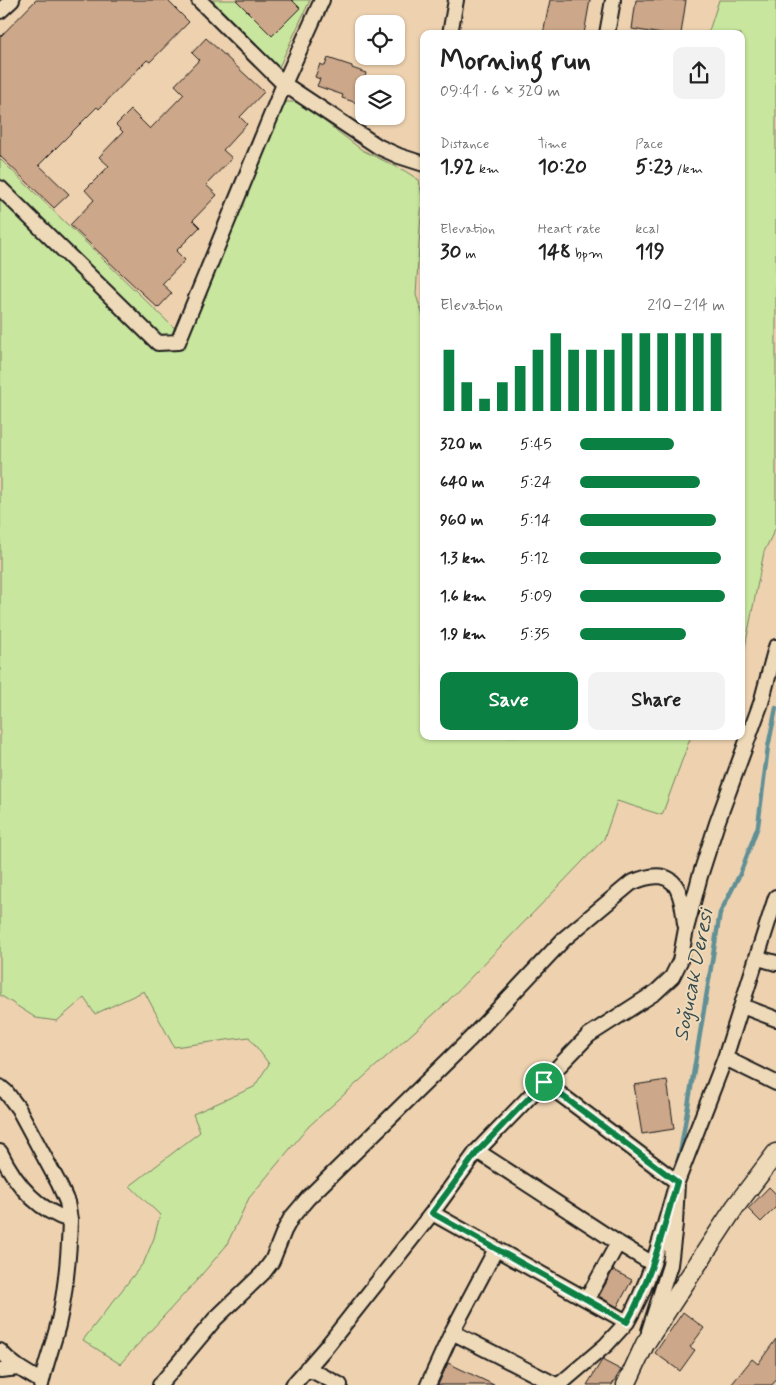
<!DOCTYPE html>
<meta charset="utf-8">
<style>
:root{--surface:#fff;--page:#f2f2f2;--text:#222;--muted:#767676;--accent:#0b8043}
body{margin:0;font-family:Mynerve,sans-serif;background:var(--page);color:var(--text);height:100vh;display:flex;flex-direction:column;font-size:19px;white-space:nowrap}
*{box-sizing:border-box;margin:0}
p{font-size:16px;color:var(--muted)}
.icon{flex:none;width:28px;height:28px;fill:none;stroke:currentColor;stroke-width:2;stroke-linecap:round;stroke-linejoin:round}
.map{position:relative;flex:1;overflow:hidden}
.drawer{position:absolute;left:420px;top:30px;width:325px;height:710px;display:flex;flex-direction:column;background:var(--surface);border-radius:10px;box-shadow:0 1px 4px #0004}
.drawer>*{flex:none}
.tools{position:absolute;left:355px;top:15px;display:grid;gap:10px}
.tools a{display:grid;place-items:center;width:50px;height:50px;border-radius:10px;background:var(--surface);box-shadow:0 1px 4px #0004;font-size:25px}
.pin{position:absolute;display:grid;place-items:center;width:42px;height:42px;color:#fff;margin:-21px;border:2px solid #fff;border-radius:50%;box-shadow:0 1px 5px #0007}
.round{display:grid;place-items:center;flex:none;width:52px;height:52px;border-radius:10px;background:var(--page)}
.head{display:flex;align-items:center;justify-content:space-between;height:85px;padding:0 20px}
h1{font-size:28px;font-weight:700;line-height:38px}
.metrics{display:grid;grid-template-columns:repeat(3,1fr);gap:8px;height:85px;padding:5px 20px}
.metrics div{display:grid;align-content:center}
.metrics b{font-size:21px;font-weight:700}
.metrics small{font-size:14px;font-weight:400}
.metrics p{font-size:14px}
.chart{height:140px;padding:10px 20px}
.chart p{display:flex;justify-content:space-between}
.chart svg{width:100%;height:90px;margin-top:5px;stroke:var(--accent);stroke-width:6}
.cta{display:flex;gap:10px;margin-top:auto;padding:10px 20px}
.cta a{flex:1;height:58px;border-radius:10px;background:var(--accent);color:#fff;font-size:20px;font-weight:700;line-height:58px;text-align:center}
.cta a+a{background:var(--page);color:var(--text)}
ul{padding:0 20px;list-style:none;font-size:16px}
li{display:grid;grid-template-columns:80px 60px 1fr;align-items:center;height:38px}
li i{height:12px;border-radius:6px;background:var(--accent)}
.map>svg:first-child{display:block}
</style>
<div class="map">
<svg width="776" height="1385" viewBox="0 0 776 1385">
<rect width="100%" height="100%" fill="#eed2b0"/>
<filter id="ink" filterUnits="userSpaceOnUse"><feTurbulence type="fractalNoise" baseFrequency=".02" numOctaves="2"/><feDisplacementMap in="SourceGraphic" scale="10" xChannelSelector="R" yChannelSelector="G"/><feConvolveMatrix kernelMatrix="1 2 1 2 8 2 1 2 1" color-interpolation-filters="sRGB"/></filter>
<g filter="url(#ink)">
<!-- green -->
<path fill="#c8e69e" stroke="#72815d" d="M212,0H310L279,67Z
M719,0H776V527L764,552L743,657H741V34H708Z
M286,102H296L307,108L362,150L405,171L419,180L422,197L416,295L424,319V736H691L662,815L617,801L604,839L560,885L444,1005L309,1126L249,1198L226,1246L197,1280L120,1364L83,1340L144,1262L154,1238L160,1215L130,1186L200,1132L193,1114L254,1087L269,1064L249,1037L174,1047L144,991L95,1014L84,998L57,1021L36,1018L0,995V159L173,327H189L279,113Z"/>
<g fill="none" stroke-linecap="round" stroke-linejoin="round">
<!-- stream -->
<path stroke="#609096" stroke-width="4.5" d="M677,1164L681,1148L720,913L740,874L758,826L768,747L776,708"/>
</g>
<!-- building -->
<path fill="#cca789" stroke="#1c1c1c" d="M36,0H167L189,22L150,62L147,60L99,109L97,107L39,165L69,194L54,208L0,156V37Z
M236,0H292L300,8L272,36Z
M550,0H590L584,34H543Z
M636,0H686L681,34H662L632,29Z
M206,38L264,92L240,117L247,124L223,150L232,158L206,185L217,195L193,220L200,227L176,251L185,260L162,284L172,293L158,308L70,225L94,200L85,190L109,166L99,157L123,132L116,125L131,110L150,129L184,94L175,85L199,60L192,53Z
M328,58L352,66V68L366,73L357,103L342,98L343,95L317,86L320,79L315,77L320,64L325,66Z
M667,1080L674,1129L642,1134L634,1085Z
M769,1187L776,1194V1207L761,1222L748,1209Z
M613,1270L632,1280L617,1307L599,1296Z
M683,1312L704,1328L690,1347L695,1350L680,1371L655,1353Z
M776,1339V1380L772,1385H731L752,1359L758,1364Z
M602,1360L621,1370L612,1385H587Z
M448,1363L494,1385H438Z"/>
<g fill="none" stroke-linecap="round" stroke-linejoin="round">
<defs>
<path id="minor" d="M199,0L284,84L379,147L399,156L424,164
M0,11L12,0
M450,34L456,0
M607,34L613,0
M0,188L158,343L178,342L284,84L322,0
M758,958L776,963
M742,1006L776,1019
M725,1058L776,1083
M544,1082L677,1182C663,1230 652,1279 627,1322
M0,1087L6,1092L18,1108L59,1184L67,1202L70,1220
M477,1151L618,1243L653,1264
M0,1152C15,1183 36,1210 70,1220C69,1255 66,1290 58,1325C53,1345 45,1365 41,1385
M432,1213L627,1322L606,1345L559,1385
M587,1299L618,1243
M649,1331L670,1265L675,1224L677,1182L725,1058L776,897
M452,1332L556,1385
M0,1351C12,1365 27,1373 41,1381
M307,1368L340,1385
M0,1370L19,1368
M160,1385L215,1319L263,1273L272,1261L284,1231L291,1218L308,1198L470,1039L565,938L631,883C651,874 673,870 680,896C683,905 684,915 685,924
M293,1385L327,1346L432,1213L477,1151L589,1035L656,992L672,977L680,961L686,929L700,876L717,823L761,703L776,647
M428,1385L452,1332L496,1249"/>
<path id="tertiary" d="M626,1385L645,1344L735,1207L776,1153"/>
</defs>
<!-- minor casing -->
<use href="#minor" stroke="#1c1c1c" stroke-width="18"/>
<!-- tertiary casing -->
<use href="#tertiary" stroke="#1c1c1c" stroke-width="21"/>
<!-- minor -->
<use href="#minor" stroke="#eed9b8" stroke-width="14"/>
<!-- tertiary -->
<use href="#tertiary" stroke="#eed9b8" stroke-width="18"/>
</g>
</g>
<g fill="none" stroke-linecap="round" stroke-linejoin="round" filter="url(#ink)">
<defs>
<path id="route" d="M544,1082L677,1182C663,1230 652,1278 627,1322L432,1213L478,1151Z"/>
</defs>
<!-- route casing -->
<use href="#route" stroke="#fff" stroke-width="10"/>
<!-- route -->
<use href="#route" stroke="#0b8043" stroke-width="6"/>
</g>
<g text-anchor="middle" dominant-baseline="central" stroke-width="4" stroke-linejoin="round" paint-order="stroke">
<!-- water labels -->
<g font-size="21" font-style="italic" fill="#384c4f" stroke="#eed9b8">
<text transform="translate(694 975) rotate(-79)">Soğucak Deresi</text>
</g>
</g>
</svg>
<div class="tools">
<a><svg class="icon" aria-label="locate" viewBox="0 0 24 24"><circle cx="12" cy="12" r="6"/><path d="M12 2v4M12 18v4M2 12h4M18 12h4"/></svg></a>
<a><svg class="icon" aria-label="layers" viewBox="0 0 24 24"><path d="M12 4l9 5-9 5-9-5zM3 14l9 5 9-5"/></svg></a>
</div>
<div class="pin" style="left:544px;top:1082px;background:#1e9e55"><svg class="icon" aria-label="arrive" viewBox="0 0 24 24"><path d="M6 21V4h12l-3 4 3 4H6"/></svg></div>
<section class="drawer">
<div class="head"><div><h1>Morning run</h1><p>09:41 · 6 × 320 m</p></div><a class="round"><svg class="icon" aria-label="share" viewBox="0 0 24 24"><path d="M12 15V3M7 8l5-5 5 5M5 13v7h14v-7"/></svg></a></div>
<div class="metrics">
<div><p>Distance</p><b>1.92<small> km</small></b></div>
<div><p>Time</p><b>10:20</b></div>
<div><p>Pace</p><b>5:23<small> /km</small></b></div>
</div>
<div class="metrics">
<div><p>Elevation</p><b>30<small> m</small></b></div>
<div><p>Heart rate</p><b>148<small> bpm</small></b></div>
<div><p>kcal</p><b>119</b></div>
</div>
<div class="chart"><p><span>Elevation</span>210–214 m</p>
<svg viewBox="0 0 160 44" preserveAspectRatio="none"><path d="M5 44V14M15 44V30M25 44V38M35 44V30M45 44V22M55 44V14M65 44V6M75 44V14M85 44V14M95 44V14M105 44V6M115 44V6M125 44V6M135 44V6M145 44V6M155 44V6"/></svg>
</div>
<ul>
<li><b>320 m</b>5:45<i style="width:65%"></i></li>
<li><b>640 m</b>5:24<i style="width:83%"></i></li>
<li><b>960 m</b>5:14<i style="width:94%"></i></li>
<li><b>1.3 km</b>5:12<i style="width:97%"></i></li>
<li><b>1.6 km</b>5:09<i style="width:100%"></i></li>
<li><b>1.9 km</b>5:35<i style="width:73%"></i></li>
</ul>
<div class="cta"><a>Save</a><a>Share</a></div>
</section>
</div>
